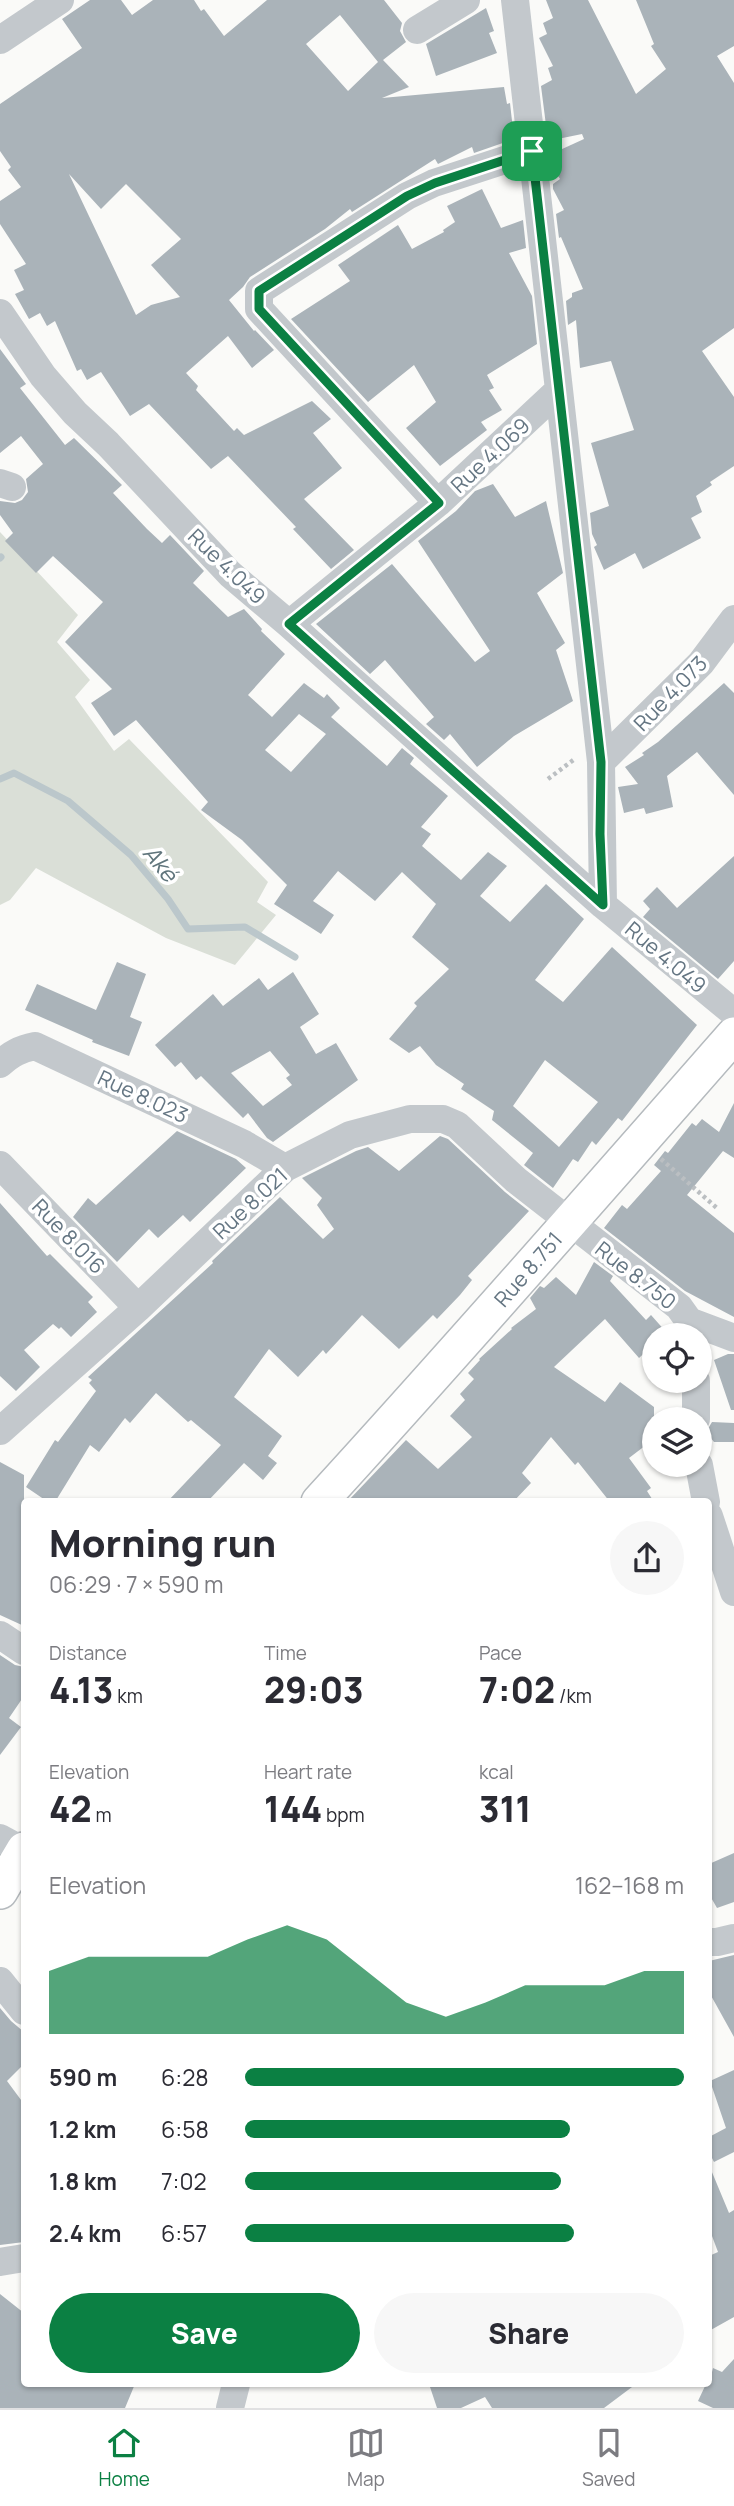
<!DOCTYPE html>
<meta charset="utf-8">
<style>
:root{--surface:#fff;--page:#f7f7f7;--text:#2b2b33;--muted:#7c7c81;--line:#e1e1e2;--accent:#0b8043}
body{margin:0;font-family:Manrope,sans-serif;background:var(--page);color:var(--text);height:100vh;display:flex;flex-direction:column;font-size:26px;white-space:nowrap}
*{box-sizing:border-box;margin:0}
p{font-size:23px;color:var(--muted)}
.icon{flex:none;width:38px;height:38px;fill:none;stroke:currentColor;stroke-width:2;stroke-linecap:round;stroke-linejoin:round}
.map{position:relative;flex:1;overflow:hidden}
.drawer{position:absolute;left:21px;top:1498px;width:691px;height:889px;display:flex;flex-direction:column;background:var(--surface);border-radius:7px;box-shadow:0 2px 5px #0004}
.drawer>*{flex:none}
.controls{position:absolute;left:642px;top:1323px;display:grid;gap:14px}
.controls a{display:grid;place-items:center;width:70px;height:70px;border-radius:50%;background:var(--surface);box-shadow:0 2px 5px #0004;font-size:35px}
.pin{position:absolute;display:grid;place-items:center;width:60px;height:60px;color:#fff;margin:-30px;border-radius:14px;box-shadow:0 4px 10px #0006}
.round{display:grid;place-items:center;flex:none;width:74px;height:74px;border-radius:37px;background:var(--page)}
.summary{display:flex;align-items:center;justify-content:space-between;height:119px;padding:0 28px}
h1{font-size:38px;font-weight:800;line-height:52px}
.figures{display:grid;grid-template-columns:repeat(3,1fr);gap:10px;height:119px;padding:7px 28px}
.figures div{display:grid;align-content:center}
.figures b{font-size:35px;font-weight:800}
.figures small{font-size:19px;font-weight:400}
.figures p{font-size:19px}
.chart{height:196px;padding:14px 28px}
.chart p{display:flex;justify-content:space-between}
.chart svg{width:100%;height:126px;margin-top:7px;fill:var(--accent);opacity:.7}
.button{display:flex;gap:14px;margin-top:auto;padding:14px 28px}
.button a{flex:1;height:80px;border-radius:42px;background:var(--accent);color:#fff;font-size:28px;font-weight:800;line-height:80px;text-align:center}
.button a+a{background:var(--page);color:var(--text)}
ul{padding:0 28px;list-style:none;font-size:23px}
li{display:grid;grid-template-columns:112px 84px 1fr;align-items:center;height:52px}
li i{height:18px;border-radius:9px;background:var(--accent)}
.tabs{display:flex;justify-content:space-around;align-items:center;height:98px;border-top:2px solid var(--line);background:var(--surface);font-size:19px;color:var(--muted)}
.tabs a{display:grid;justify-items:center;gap:4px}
.tabs .current{color:var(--accent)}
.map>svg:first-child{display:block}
</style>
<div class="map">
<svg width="734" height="2408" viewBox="0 0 734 2408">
<rect width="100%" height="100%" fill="#fafaf8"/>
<!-- green -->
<path fill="#dadfd7" d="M0,532L78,615L57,642L90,680L75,697L114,751L129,739L268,882L257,902L276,915L235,965L166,938L36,868L10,900L0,905Z"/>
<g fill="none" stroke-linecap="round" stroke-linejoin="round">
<!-- stream -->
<path stroke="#bbc7cb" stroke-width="7" d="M0,558L1,557
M0,779L14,773L68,801L131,855L168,899L188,929L245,927L295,957"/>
</g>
<!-- building -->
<path fill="#aab3b9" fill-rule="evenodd" d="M90,0H121L132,15L153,0H194L201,11L204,9L224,36L267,0H384L402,23L400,31L406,42L383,60L409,87L382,98L504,87L507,104L510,103L514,139L474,153L472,147L438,164L435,159L352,212L350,209L325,229L250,277L243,287L229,300L254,331L255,330L274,350L252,368L228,336L186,373L198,386L196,390L234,431L237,428L244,435L312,401L331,419L313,433L342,468L304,499L354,550L331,569L293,529L296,527L228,456L211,469L149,404L130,416L101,372L87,380L81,369L77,371L55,321L47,326L40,313L29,319L15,294L24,290L14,270L26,264L0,224V201L21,187L8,170L11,167L0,151V104L82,48L62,19ZM340,15L378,62L348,91L306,44ZM69,174L101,209L126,184L181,239L151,265L180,297L151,305L136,315Z
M546,0H588L636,94L666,69L651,46L654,44L636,0H734V46L717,56L734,83V328L702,351L734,397V466L710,482L712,485L696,496L702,512L691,518L701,538L643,569L635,553L604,570L594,547L597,545L592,534L590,513L609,506L591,443L634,430L611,361L580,368L576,320L568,325L566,301L572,297V293L583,289L561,237L559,238L556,214L564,210L553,189V184L560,179L550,163L549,155L584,139L582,134L548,141L541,86L552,80L548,68L553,66L539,38L547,34L543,23L553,18Z
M486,8L494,31L489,33L497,53L436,76L426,44Z
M482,189L501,228L523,220L526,248L509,253L532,296L537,344L487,375L494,388L489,390L502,410L481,422L487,430L440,466L406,428L436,402L414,365L368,402L291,319L350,281L338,265L398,225L412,249L444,232L443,230L455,222L447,206Z
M0,349L26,384L20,388L65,445L74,438L122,485L113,493L147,529L162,543L170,535L204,571L193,583L228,617L244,609L262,629L261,631L285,654L248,695L272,717L304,683L324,698L327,694L340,708L331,717L387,766L402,748L414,758L410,764L448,796L421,827L431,834L422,846L461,880L488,852L507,866L480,896L510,922L546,884L584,919L535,980L563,1002L612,947L697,1025L622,1121L618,1118L596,1145L592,1141L578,1162L573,1159L553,1188L524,1165L533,1153L492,1120L494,1111L461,1089L464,1084L436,1065L420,1046L409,1053L389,1039L417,1006L414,1003L449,969L412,937L436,904L402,872L375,901L338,871L313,901L334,915L321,934L274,904L287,885L242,840L201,810L208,802L136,720L114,736L91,703L112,689L65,642L103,602L53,556L36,573L5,541L13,533L0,515V501L15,503L22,500L28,492L26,479L43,464L21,436L0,453ZM299,714L326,734L291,772L265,750ZM545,1060L598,1102L559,1147L513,1106Z
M493,484L515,517L546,501L563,573L537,593L565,643L556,650L573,701L514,736L477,767L450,734L444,740L426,724L434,717L385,660L370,674L316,624L392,564L475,662L490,651L418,541L456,511L475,491Z
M724,683L734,693V795L697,752L667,776L673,807L646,814L644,808L624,813L618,787L638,784L625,767L644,755L642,753L658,742Z
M734,856V961L718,979L643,917L650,909L643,901L657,887L677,908Z
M117,962L146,974L130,1017L142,1022L129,1056L92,1042L93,1040L25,1010L37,984L96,1010Z
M293,972L319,1014L300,1027L316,1054L336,1043L358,1080L273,1142L267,1138L248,1113L243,1118L201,1076L196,1080L181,1062L175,1067L155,1045L213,994L223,1006L259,978L268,990ZM270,1051L290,1075L286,1078L292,1085L263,1106L231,1073Z
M734,1103V1158L723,1151L687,1195L734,1233V1317L685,1291L604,1228L622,1205L627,1209L661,1171L654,1165L665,1151L668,1153L692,1123L696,1126L702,1119L719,1132Z
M177,1131L236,1159L246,1168L190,1222L183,1215L158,1238L149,1229L117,1262L73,1217L88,1198L96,1205Z
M440,1136L448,1139L505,1192L529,1211L468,1276L472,1280L460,1295L437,1319L433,1315L399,1349L362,1315L326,1354L323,1350L298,1377L269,1349L234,1397L282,1436L268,1456L277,1463L263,1480L244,1463L207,1502H167L221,1445L191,1420L188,1422L156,1393L130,1423L125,1418L99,1452L90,1445L55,1502H48L26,1487L55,1440L58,1442L96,1391L89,1383L92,1380L88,1377L213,1263L212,1261L280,1197L323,1239L334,1229L317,1205L322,1198L302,1178L356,1151L368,1147L399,1171Z
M0,1203L47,1256L50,1254L93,1297L88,1302L97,1312L71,1337L61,1327L59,1329L53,1324L24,1350L40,1367L16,1391L0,1376Z
M594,1262L613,1276L610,1281L646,1320L651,1315L667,1333L664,1335H654V1344L639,1358L605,1319L554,1367L605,1402L620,1382L654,1407V1439L629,1458L651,1488L647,1491L654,1502H610L578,1462L575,1465L551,1437L522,1473L531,1483L513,1502H347L406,1440L438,1469L472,1437L450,1416L465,1400L460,1394L474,1379L468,1373L480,1360L479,1359L512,1329L511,1328L536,1309L530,1298L540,1286L544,1288L556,1277L576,1295Z
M728,1354H734V1410H731L714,1360Z
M712,1422L734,1423V1442H714L706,1432Z
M0,1462L24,1475V1626L0,1615Z
M0,1655L15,1665L24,1667V1696L9,1718L21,1727L0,1755Z
M734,1853V1902L717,1908L709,1894V1864Z
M734,1955V2037L709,1992V1961Z
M0,2008L11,2021L24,2032V2064L7,2081L24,2104V2242L0,2245Z
M734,2070V2152L714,2162L709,2152V2137L726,2128L710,2081Z
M709,2165L729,2213L734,2210V2317L709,2331V2256L718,2252L709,2228Z
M0,2294L24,2313V2384H135L125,2408H0Z
M734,2359V2408H713L698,2401L706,2384H709L713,2368L722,2372Z
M429,2384H636L604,2408H492L485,2397L461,2408H437Z"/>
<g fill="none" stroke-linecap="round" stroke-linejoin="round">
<defs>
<path id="major" d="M319,1502C460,1348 597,1191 734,1035
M0,1891L24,1850"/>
</defs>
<!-- major casing -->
<use href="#major" stroke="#b5babe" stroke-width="38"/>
<!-- path -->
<path stroke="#bbbfc2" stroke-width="4.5" stroke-dasharray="3.5 3.5" stroke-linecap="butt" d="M548,779L576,758
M661,1159L718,1209"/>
<!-- minor -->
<path stroke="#c3c8cc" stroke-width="28" d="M515,0L601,762L603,905
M417,30L466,0
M0,40L60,0
M0,313L43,376L75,413L108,444L230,574L289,624L603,905L734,1013
M0,483L12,487
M438,503L259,309V291L407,196L434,183L532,151
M289,624L438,503L559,390
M601,762L701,663L734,619
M0,1064C11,1054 20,1049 35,1046L244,1144L285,1168
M0,1165L138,1308
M689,1321L734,1338
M696,1381V1419
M0,1431L138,1308L285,1168L350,1135L410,1119H443L457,1125L516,1180L679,1307L689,1321L693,1335
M699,1465L706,1502
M709,1516L734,1592
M0,1635L24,1651
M0,1838L24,1851
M709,1942H717L734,1938
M0,1981L24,2011
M0,2262L24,2258
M230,2408L236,2384"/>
<!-- major -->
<use href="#major" stroke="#fff" stroke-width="35"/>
</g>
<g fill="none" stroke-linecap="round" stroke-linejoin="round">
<defs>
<path id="route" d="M532,151L601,762L600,834L603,905L289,624L439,503L259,309V291L407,196L435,183Z"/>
</defs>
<!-- route casing -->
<use href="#route" stroke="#fff" stroke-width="14"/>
<!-- route -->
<use href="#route" stroke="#0b8043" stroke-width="9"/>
</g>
<g text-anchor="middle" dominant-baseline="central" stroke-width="7" stroke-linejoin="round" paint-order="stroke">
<!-- street labels -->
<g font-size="21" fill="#657683" stroke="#fff">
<text transform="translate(490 455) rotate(-43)">Rue 4.069</text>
<text transform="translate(227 566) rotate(44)">Rue 4.049</text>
<text transform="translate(670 693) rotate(-46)">Rue 4.073</text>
<text transform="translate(666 957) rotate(40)">Rue 4.049</text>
<text transform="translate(143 1096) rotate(25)">Rue 8.023</text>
<text transform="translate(250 1203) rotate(-43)">Rue 8.021</text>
<text transform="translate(69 1236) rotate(46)">Rue 8.016</text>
<text transform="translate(528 1269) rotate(-49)">Rue 8.751</text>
<text transform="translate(636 1275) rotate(38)">Rue 8.750</text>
</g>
<!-- water labels -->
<g font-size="23" font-style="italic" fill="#60757c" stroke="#fff">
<text transform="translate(161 863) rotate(51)">Aké</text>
</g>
</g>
</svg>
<div class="controls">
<a><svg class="icon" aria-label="locate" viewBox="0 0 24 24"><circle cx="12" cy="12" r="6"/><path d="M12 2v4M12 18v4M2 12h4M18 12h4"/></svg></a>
<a><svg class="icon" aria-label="layers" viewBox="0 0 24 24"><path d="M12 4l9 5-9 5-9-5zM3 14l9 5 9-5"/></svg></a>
</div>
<div class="pin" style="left:532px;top:151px;background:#1e9e55"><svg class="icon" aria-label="arrive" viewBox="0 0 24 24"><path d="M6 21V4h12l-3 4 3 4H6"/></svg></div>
<section class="drawer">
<div class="summary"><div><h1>Morning run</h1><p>06:29 · 7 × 590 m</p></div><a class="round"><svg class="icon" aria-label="share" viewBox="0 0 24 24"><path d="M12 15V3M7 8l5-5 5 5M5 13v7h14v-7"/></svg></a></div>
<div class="figures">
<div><p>Distance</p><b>4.13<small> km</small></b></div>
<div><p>Time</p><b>29:03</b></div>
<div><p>Pace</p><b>7:02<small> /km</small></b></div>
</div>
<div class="figures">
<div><p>Elevation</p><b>42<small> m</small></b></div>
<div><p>Heart rate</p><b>144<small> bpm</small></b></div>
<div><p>kcal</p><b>311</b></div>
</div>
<div class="chart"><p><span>Elevation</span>162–168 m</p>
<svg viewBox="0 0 160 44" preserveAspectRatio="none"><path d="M0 44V22L10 17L20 17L30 17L40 17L50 11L60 6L70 11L80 22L90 33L100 38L110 33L120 27L130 27L140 27L150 22L160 22V44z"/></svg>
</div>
<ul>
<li><b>590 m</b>6:28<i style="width:100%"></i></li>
<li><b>1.2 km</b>6:58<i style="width:74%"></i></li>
<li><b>1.8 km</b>7:02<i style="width:72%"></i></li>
<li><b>2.4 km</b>6:57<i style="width:75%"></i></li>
</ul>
<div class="button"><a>Save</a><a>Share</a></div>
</section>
</div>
<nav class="tabs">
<a class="current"><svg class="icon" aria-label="home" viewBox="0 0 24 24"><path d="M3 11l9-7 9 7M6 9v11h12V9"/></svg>Home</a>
<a><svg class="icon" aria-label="map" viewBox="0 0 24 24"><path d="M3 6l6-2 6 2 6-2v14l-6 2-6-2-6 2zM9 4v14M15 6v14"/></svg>Map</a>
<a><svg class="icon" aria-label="saved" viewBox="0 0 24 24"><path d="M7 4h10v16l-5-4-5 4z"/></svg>Saved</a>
</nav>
